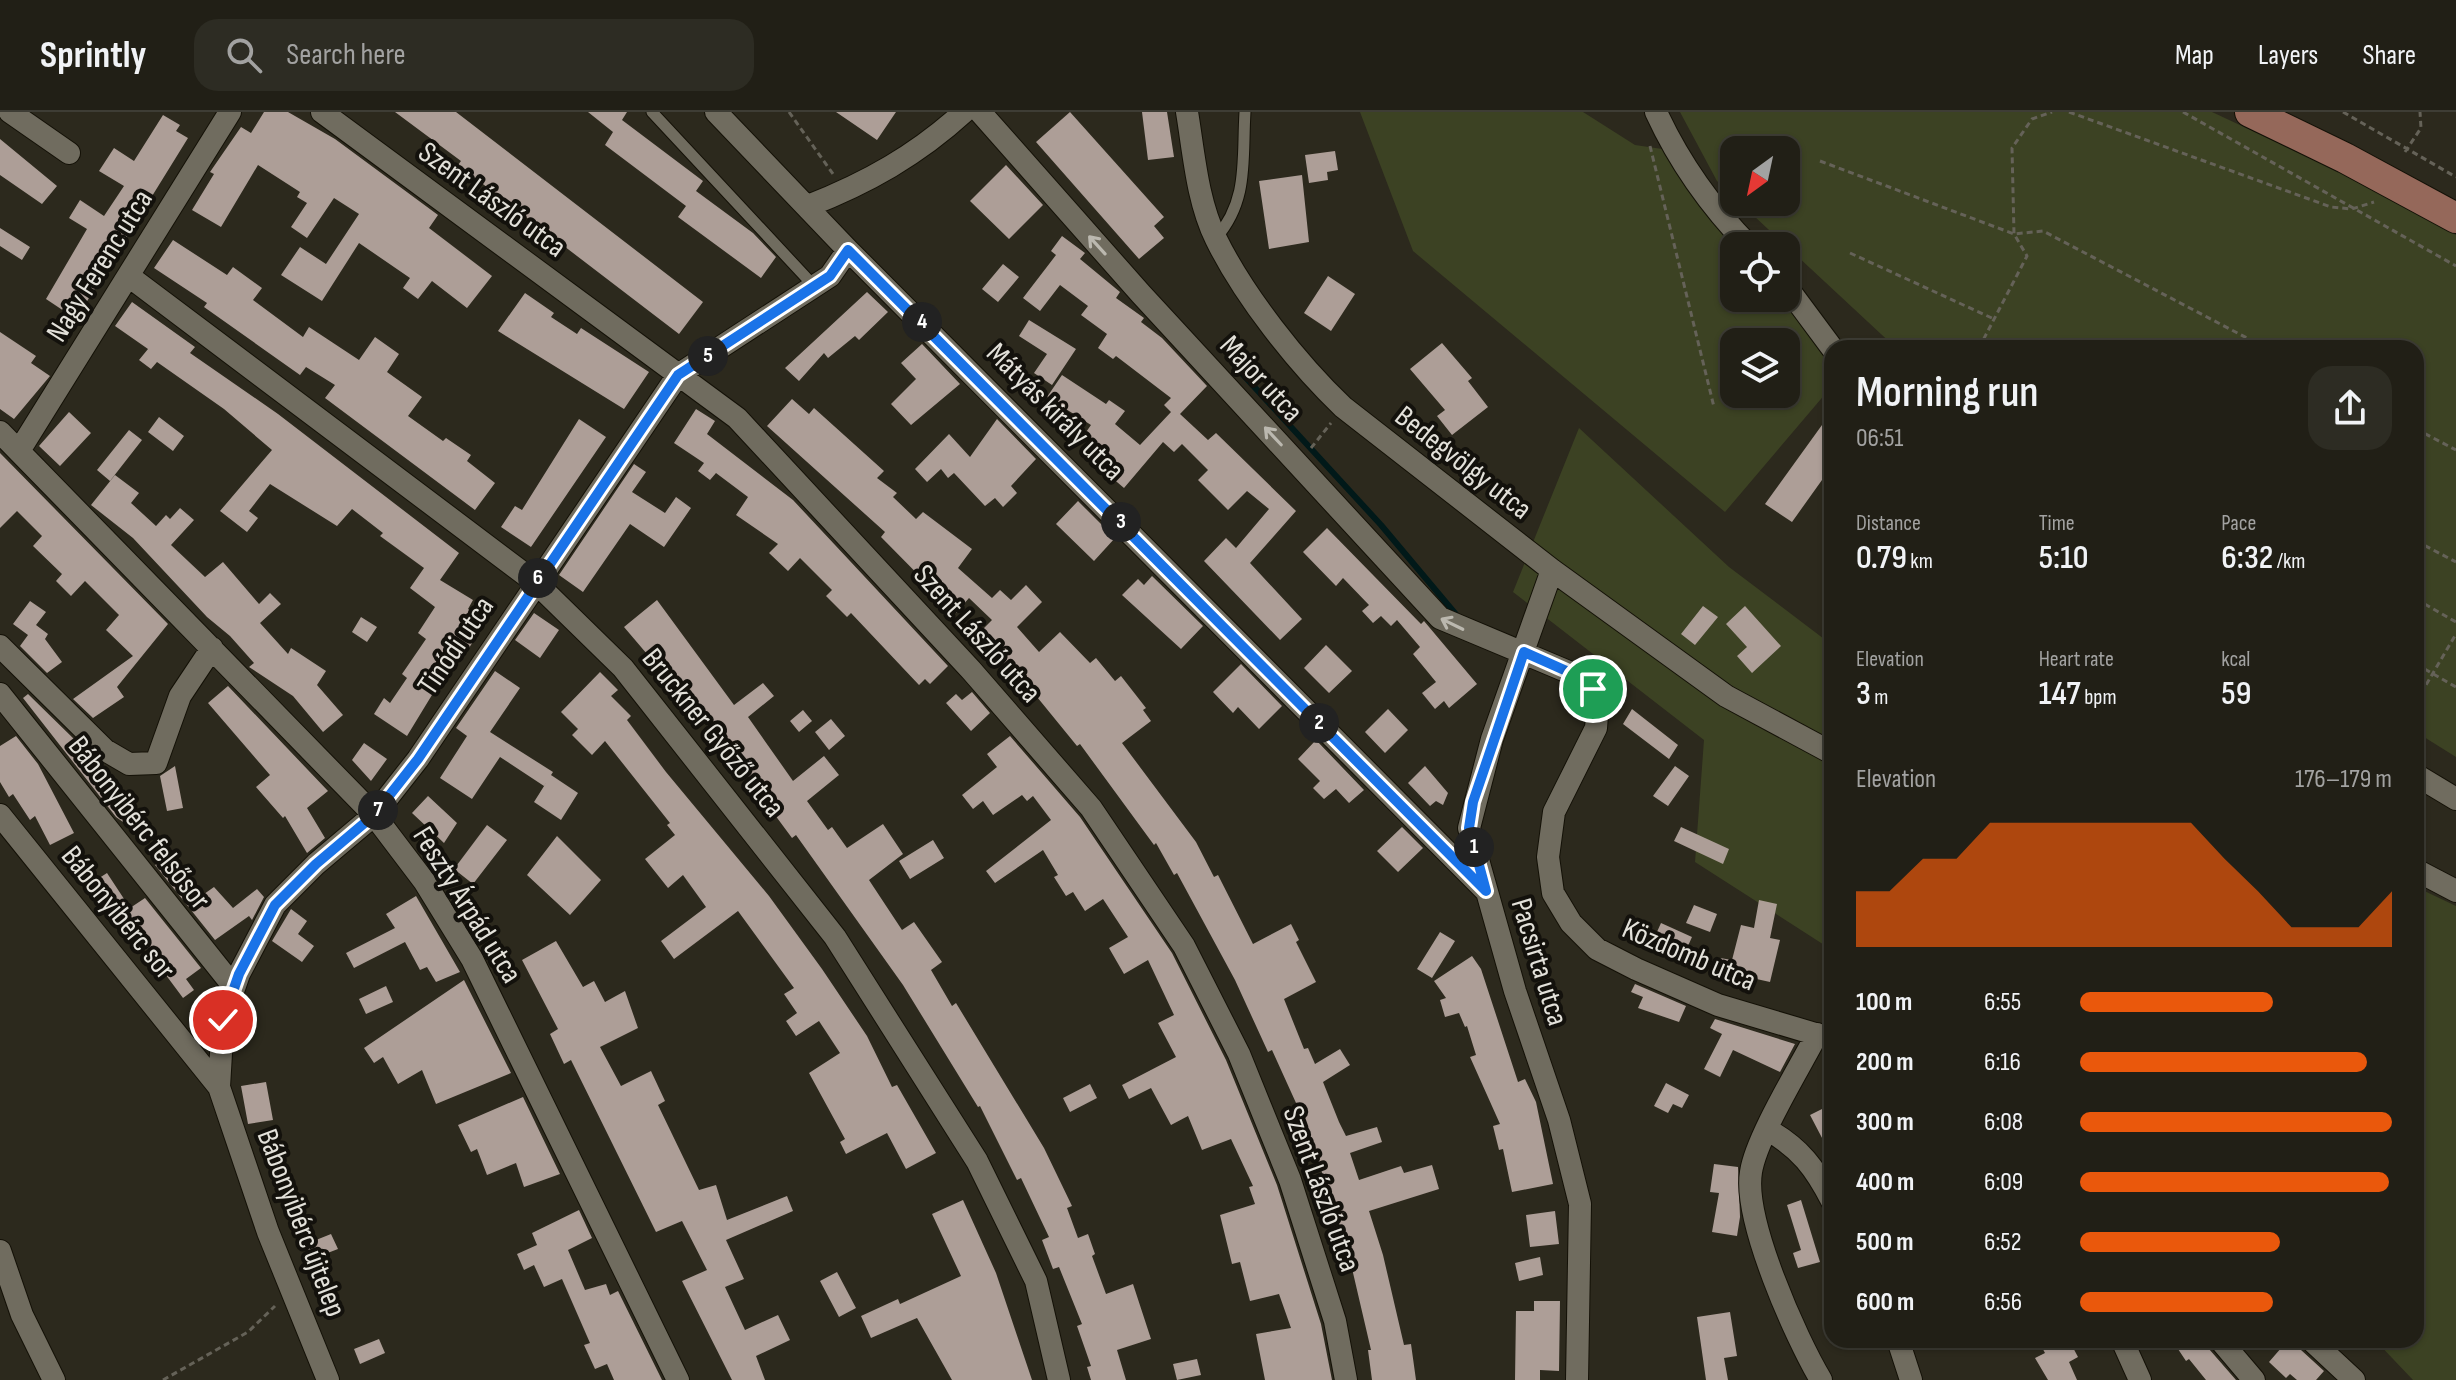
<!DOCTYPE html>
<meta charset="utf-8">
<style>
:root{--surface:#211f16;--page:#2d2c23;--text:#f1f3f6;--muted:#a2a2a1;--line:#3e3d35;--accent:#ea580c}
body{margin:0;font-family:"Sofia Sans Condensed",sans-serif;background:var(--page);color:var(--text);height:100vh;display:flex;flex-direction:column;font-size:30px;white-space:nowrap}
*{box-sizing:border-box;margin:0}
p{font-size:26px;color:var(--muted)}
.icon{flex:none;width:44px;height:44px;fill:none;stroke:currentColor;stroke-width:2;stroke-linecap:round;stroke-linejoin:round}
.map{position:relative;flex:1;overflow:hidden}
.details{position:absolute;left:1824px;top:228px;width:600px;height:1008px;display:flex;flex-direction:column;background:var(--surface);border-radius:24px;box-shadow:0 2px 6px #0004,0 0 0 2px var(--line)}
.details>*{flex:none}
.needle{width:52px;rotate:213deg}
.buttons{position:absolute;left:1720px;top:24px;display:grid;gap:16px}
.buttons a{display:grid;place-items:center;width:80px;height:80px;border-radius:16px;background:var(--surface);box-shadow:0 2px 6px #0004,0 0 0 2px var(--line);font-size:40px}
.pin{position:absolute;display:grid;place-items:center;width:68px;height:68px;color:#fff;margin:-34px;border:4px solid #fff;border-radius:50%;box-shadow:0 2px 8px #0007}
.km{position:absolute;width:40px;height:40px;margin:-20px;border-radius:50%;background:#222;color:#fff;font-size:22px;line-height:40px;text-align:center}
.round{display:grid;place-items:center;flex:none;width:84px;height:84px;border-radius:24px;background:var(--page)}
.summary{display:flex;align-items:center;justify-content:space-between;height:136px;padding:0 32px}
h1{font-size:44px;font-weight:600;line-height:60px}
.stats{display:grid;grid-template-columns:repeat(3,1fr);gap:12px;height:136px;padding:8px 32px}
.stats div{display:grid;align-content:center}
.stats b{font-size:34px;font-weight:600}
.stats small{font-size:22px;font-weight:400}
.stats p{font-size:22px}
.chart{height:224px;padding:16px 32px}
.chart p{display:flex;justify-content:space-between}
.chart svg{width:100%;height:144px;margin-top:8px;fill:var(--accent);opacity:.7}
ul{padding:0 32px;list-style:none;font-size:26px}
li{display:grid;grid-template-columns:128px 96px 1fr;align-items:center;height:60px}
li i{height:20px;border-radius:10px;background:var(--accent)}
header{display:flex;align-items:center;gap:48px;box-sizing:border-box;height:112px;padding:0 40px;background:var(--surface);border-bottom:2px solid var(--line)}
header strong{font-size:38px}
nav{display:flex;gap:44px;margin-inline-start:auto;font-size:28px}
.search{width:560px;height:72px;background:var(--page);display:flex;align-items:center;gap:20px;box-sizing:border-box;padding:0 28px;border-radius:24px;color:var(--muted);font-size:30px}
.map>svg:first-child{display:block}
</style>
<header>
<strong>Sprintly</strong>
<div class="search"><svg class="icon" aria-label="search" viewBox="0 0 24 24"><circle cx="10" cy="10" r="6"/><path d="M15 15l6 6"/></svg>Search here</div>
<nav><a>Map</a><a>Layers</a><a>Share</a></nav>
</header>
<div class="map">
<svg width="2456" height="1268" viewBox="0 0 2456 1268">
<rect width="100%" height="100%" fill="#2c291d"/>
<!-- green -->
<path fill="#3c4223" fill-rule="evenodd" d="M1360,0H1583L1635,33L1669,38L1734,134V186H1785L1832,253V274L1725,400L1413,139ZM1734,230H1786V282H1734Z
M1680,0H2212L2338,59L2456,123V645L2416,620V236H1896L1739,90H1786V38H1734V85L1717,69Z
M1579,316L1729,455L1832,533V838L1695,750L1704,628L1513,480Z
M2416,775L2456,794V1268H2413L2375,1228H2416Z"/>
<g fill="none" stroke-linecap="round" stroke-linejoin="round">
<!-- stream -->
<path stroke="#011919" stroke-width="6" d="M1235,254L1381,413L1459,506"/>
</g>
<!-- building -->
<path fill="#ad9e97" d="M264,0H288L335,27L438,103L429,116L492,164L467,196L432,169L418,187L403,176L410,166L359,131L322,189L281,163L300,135L326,152L359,102L334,86L307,126L291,115L307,91L297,85L300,80L258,53L221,115L192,98L214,62L210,60L241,15L251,21Z
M395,0H456L703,190L679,222L458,53L461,49Z
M588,0H627L622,8L703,69L696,79L753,121L776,145L761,166L678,105L686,94L605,33L613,20Z
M836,0H896L877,28Z
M1070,0L1164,105L1154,114L1164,126L1139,147L1036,30Z
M1142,0H1167L1174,45L1148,48Z
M163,3L180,13L176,19L188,26L76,207L46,187L87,117L69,106L80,88L104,104L124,74L99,59L114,36L134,49Z
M0,27L57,74L42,92L0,63Z
M1335,39L1338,58L1327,60L1328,68L1309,71L1305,43Z
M1006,53L1043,93L1009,127L970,89Z
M1302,63L1309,130L1269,137L1259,69Z
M0,116L30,135L22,148L0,134Z
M1062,124L1085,141L1080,147L1120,180L1116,186L1144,206L1141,210L1162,226L1207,274L1180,302L1208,328L1216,321L1296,399L1250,451L1302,507L1280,528L1204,449L1226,426L1236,436L1269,397L1247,379L1228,398L1198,368L1208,358L1182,332L1174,340L1163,330L1124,376L1097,353L1108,340L1084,323L1091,313L1047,285L1062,263L1106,292L1109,288L1125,299L1115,312L1140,333L1171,300L1164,293L1171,286L1116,244L1113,247L1098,236L1107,222L1081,203L1088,194L1060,173L1040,199L1023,186L1056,143L1051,139Z
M173,128L227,163L233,155L262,176L253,188L303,225L309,215L359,248L375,225L399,242L387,260L422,285L408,304L443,329L446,326L471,343L467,349L495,371L475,398L325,286L335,273L306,255L300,263L204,195L207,191L154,156Z
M1003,152L1019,165L998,190L982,177Z
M1328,164L1355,182L1331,219L1304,201Z
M867,180L888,200L859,228L855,224L828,246L824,241L799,269L785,256Z
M525,181L554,201L551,205L577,222L581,216L649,260L624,297L498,219Z
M132,190L195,235L190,241L278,302L459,441L440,468L473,488L468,497L477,503L470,514L479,520L469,536L463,532L407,624L374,602L384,586L390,591L407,566L402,562L426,527L418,521L435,495L410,476L424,456L380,424L383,421L352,397L337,414L270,372L249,399L258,406L247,420L220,399L272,338L224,297L157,250L151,257L139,248L148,237L115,214Z
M1029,208L1076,237L1052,273L1034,261L1047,242L1019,224Z
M0,220L36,244L31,251L50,264L14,307L0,297Z
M1442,231L1472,266L1468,269L1488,295L1452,323L1437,304L1445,298L1410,257Z
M922,232L960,272L911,313L891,292L916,267L901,251Z
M792,287L809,302L814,296L884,359L877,366L897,381L893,385L916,407L923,400L972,437L958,456L992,486L1000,478L1011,488L1026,473L1042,490L1017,515L1039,540L1060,520L1090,551L1096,546L1115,569L1121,564L1146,596L1143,598L1151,609L1122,631L1196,730L1214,765L1218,763L1253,832L1291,812L1299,828L1296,830L1316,870L1284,887L1304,937L1308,936L1315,952L1340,937L1350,953L1323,970L1339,1010L1346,1024L1377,1015L1382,1030L1350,1041L1359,1068L1401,1054L1404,1061L1432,1053L1439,1077L1369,1099L1383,1143L1404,1233L1411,1232L1416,1268H1372L1368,1238H1371L1347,1135L1306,1013L1272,938L1268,940L1235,868L1177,761L1174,763L1156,731L1154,733L1080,632L1077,634L1024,569L1022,571L977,523L992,508L969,486L956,501L881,425L885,420L767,314Z
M696,297L715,309L707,322L793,388L948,554L930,572L925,567L919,573L851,501L847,505L826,484L832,478L800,446L788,459L769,441L778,432L736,403L748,385L716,361L710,368L698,359L704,351L674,331Z
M69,300L91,321L60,354L39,334Z
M159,305L184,324L173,339L148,320Z
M579,307L606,325L531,435L501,415L515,394L522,398Z
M997,307L1036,347L1011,374L1017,381L1003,395L995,386L985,394L954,361L948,366L941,357L927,370L915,357L949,322L970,345Z
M1822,313L1832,319V354L1792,410L1765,392Z
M129,318L142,328L110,369L97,358Z
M0,341L168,512L117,575L124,585L93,606L73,587L133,544L106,518L119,503L85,469L71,484L56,469L62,462L33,434L42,424L17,399L0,416Z
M634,352L646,360L632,380L665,401L676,385L691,396L664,435L630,412L583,480L559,463Z
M115,363L139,381L131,391L156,414L166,403L170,407L180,396L194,408L171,433L205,465L223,450L259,492L270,481L281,492L260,511L288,542L291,536L326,559L317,573L343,603L323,620L293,584L249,555L254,551L230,524L207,505L133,426L91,393Z
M1078,389L1115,426L1094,449L1056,412Z
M1327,416L1421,512L1424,509L1477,572L1449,596L1444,589L1435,597L1422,581L1436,570L1413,542L1420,535L1397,508L1391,514L1381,504L1373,511L1362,499L1369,493L1343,466L1336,474L1303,440Z
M1152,464L1203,514L1181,537L1122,483L1138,467L1144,473Z
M657,488L734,593L763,571L774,584L748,605L793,669L824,644L839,663L807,689L828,718L832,715L847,736L883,712L903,742L869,768L902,818L914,810L942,850L931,858L952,894L956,891L1044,1036L1072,1094L1067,1096L1078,1126L1088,1122L1095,1142L1092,1144L1106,1182L1133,1172L1151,1227L1117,1238L1126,1268H1091L1087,1255L1091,1254L1077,1214L1082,1212L1059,1155L1053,1157L1042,1128L1049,1125L1021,1066L1017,1068L980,994L978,995L903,873L796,723L792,726L772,699L724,629L721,631L672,567L670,569L624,515Z
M30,489L46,500L36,513L48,522L45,527L62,550L47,561L20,534L28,523L13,512Z
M1703,494L1718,505L1695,533L1681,522Z
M1745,494L1781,534L1752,561L1737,544L1747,535L1726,512Z
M534,501L559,518L540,546L515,528Z
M361,505L377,515L367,530L352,520Z
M1326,533L1352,559L1329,581L1304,556Z
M1241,552L1282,594L1259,617L1238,595L1233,601L1213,580Z
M495,559L520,576L490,620L553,660L544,674L500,645L472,687L440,666L467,624L456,616Z
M600,560L618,578L611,584L631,604L627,608L666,660L769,784L822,857L867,924L892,975L897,973L936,1041L906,1057L887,1021L846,1042L840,1030L845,1027L809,961L840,941L819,909L796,924L786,909L797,901L784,882L794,876L738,799L674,847L661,829L706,795L683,763L668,776L645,747L675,723L667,713L670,711L605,629L592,643L572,623L578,617L561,600Z
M228,574L328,679L307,696L325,726L307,741L285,704L283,706L256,675L270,663L208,591Z
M972,580L990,601L971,619L946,591L956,582L962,588Z
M28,582L75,628L94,654L99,651L106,655L135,703L123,710L116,705L23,586Z
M1388,597L1408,618L1385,641L1365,620Z
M1632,597L1678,633L1669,647L1623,612Z
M803,598L812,609L799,620L790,609Z
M831,607L845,624L829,638L815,620Z
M16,624L38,652L74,721L50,733L35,704L30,708L13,682L9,685L0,670V634Z
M1010,624L1080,705L1172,841L1226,948L1277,1073L1321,1212L1332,1268H1265L1256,1222L1291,1216L1279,1182L1250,1189L1240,1150L1232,1152L1220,1103L1255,1092L1249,1075L1253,1074L1231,1027L1202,1038L1188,1004L1171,1013L1151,976L1129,987L1122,973L1176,945L1158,911L1174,903L1148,848L1124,862L1109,836L1128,825L1103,787L1085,799L1073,780L1066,784L1054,765L1058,763L1043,738L995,771L986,759L1051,708L1033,684L1027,689L1022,683L993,703L983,689L973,697L962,683L997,655L987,642Z
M1316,628L1364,678L1349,691L1336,677L1324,687L1313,676L1320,669L1298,647Z
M364,631L387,647L371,669L352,648Z
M175,654L183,696L167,699L160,664Z
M1425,654L1448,681L1443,693L1436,689L1430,694L1408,671Z
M1675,654L1689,664L1668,694L1653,684Z
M551,663L578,681L561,708L534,690Z
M428,684L457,711L444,731L412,701Z
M487,713L507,728L473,772L454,757Z
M1402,715L1423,736L1398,760L1377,739Z
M1681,715L1729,737L1723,752L1674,729Z
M557,724L601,768L570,803L527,763Z
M933,728L944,746L910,767L899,749Z
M171,744L197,787L214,775L233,796L257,777L264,785L252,808L249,804L215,828L155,753Z
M107,761L130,796L145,786L201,856L186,867L194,878L183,886L131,816L126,819L93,770Z
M416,784L460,860L436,870L427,855L420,858L405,830L354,856L346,841L395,816L386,802Z
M1759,788L1777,792L1770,826L1780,828L1770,870L1743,864V869L1717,865L1720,846L1732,848L1741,813L1754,816Z
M1694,793L1717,802L1710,820L1686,811Z
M291,797L307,809L298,822L314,834L302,850L272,829Z
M1661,811L1692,825L1683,845L1652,831Z
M1440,820L1455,829L1432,866L1417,857Z
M556,829L583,875L594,869L605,890L625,879L638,916L600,935L621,974L651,959L665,989L658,993L699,1078L716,1073L727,1108L787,1084L793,1099L726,1128L744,1167L725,1175L745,1218L778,1203L790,1228L756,1244L765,1268H732L682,1169L707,1158L682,1109L656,1120L571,948L564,952L550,922L558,917L522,848Z
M1472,844L1481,857L1518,970L1525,967L1536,990L1553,1072L1512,1080L1503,1037L1499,1038L1493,1014L1500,1012L1470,945L1476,943L1467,914L1465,915L1459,901L1445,905L1440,888L1446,886L1434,869Z
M464,868L511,961L436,992L422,958L398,972L383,945L374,951L364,936Z
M1635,872L1686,894L1679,910L1638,896L1643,885L1631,880Z
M386,874L393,890L366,902L359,887Z
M1715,907L1795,932L1780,960L1733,938L1720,965L1704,957L1722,922L1710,916Z
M266,970L273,1008L248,1012L241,974Z
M1666,971L1689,983L1682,996L1673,992L1668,1001L1654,994Z
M1090,972L1097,986L1070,1000L1063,986Z
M523,985L560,1062L524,1075L516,1051L487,1063L477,1037L471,1040L458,1013Z
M1832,992V1045L1810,1003Z
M1714,1052L1738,1055L1740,1105L1737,1124L1712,1120L1719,1081L1710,1080Z
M963,1088L996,1161L1032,1268H952L917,1206L871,1226L861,1204L898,1187L900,1192L961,1164L932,1102Z
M1801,1088L1820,1150L1798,1156L1793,1141L1801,1138L1787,1093Z
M579,1098L592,1126L568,1138L585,1178L606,1172L610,1183L618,1179L662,1268H614L607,1252L595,1257L584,1233L590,1231L562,1167L544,1175L534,1153L524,1158L517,1142L537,1133L532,1121Z
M1555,1099L1559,1132L1530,1135L1526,1103Z
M331,1122L338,1137L312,1147L306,1132Z
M1540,1145L1543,1163L1519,1169L1515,1151Z
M837,1160L856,1196L839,1205L820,1169Z
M1534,1189H1560L1559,1259L1540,1258V1268H1515L1516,1199H1534Z
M1730,1200L1737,1244L1724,1246L1728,1268H1706L1697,1205Z
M379,1227L385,1241L360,1252L354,1237Z
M2038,1228H2069L2078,1245L2069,1250L2077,1268H2048L2035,1246L2045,1241Z
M2172,1228H2206L2209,1237L2236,1268H2206L2189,1247L2186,1249Z
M2288,1228H2297L2301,1238L2324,1259L2316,1268H2297L2290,1262L2286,1266L2269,1250Z
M1197,1247L1201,1263L1177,1268L1173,1252Z"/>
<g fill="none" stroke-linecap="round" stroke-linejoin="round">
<defs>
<path id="lane" d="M652,0L814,174
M1216,126C1249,88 1242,48 1245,0"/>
<path id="street" d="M10,0L69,41
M322,0L737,306L971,558L1091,696L1184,834L1239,942L1290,1068L1335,1209L1346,1268
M716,0L848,138L1486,779
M980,0L1141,182L1440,506L1571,561L1593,577L1598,590L1596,616L1554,700L1548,745L1553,781L1571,811L1597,837L1636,857L1718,893L1832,927
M1187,0C1194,42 1197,88 1216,127C1244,184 1297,251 1343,295L1552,458L1726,584L1832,641
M1656,0C1679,50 1710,94 1749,134
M808,94C867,71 917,43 964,0
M130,165L535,470L623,556L835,825L977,1049L1036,1169L1059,1268
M1786,174L1832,236
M0,320L374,703L424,769L472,847L678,1268
M19,339L230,0
M1552,458L1492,627L1469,716L1515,879L1559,1008L1580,1092L1577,1268
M0,534L105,638L129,652L156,651L180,584L212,536
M0,582L234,875
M2416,663L2456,687
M0,703L219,975L268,1120L328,1268
M2416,758L2456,779
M1817,922C1800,955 1756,1026 1751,1060C1743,1108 1796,1226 1821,1268
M219,975L223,908L239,862L275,793L316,752L374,703L418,647L678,263L830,164L848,138
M1768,1018C1800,1036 1815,1056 1832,1089
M0,1139L22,1203L54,1268
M1898,1228L1911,1268
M2122,1228L2140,1268
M2220,1228L2254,1268
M2311,1228L2354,1268"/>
<path id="secondary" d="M2250,0L2345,46L2456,106"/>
</defs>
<!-- lane casing -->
<use href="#lane" stroke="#141107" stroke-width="13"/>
<!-- street casing -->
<use href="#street" stroke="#141107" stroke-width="24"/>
<!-- secondary casing -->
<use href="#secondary" stroke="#141107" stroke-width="32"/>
<!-- path -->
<path stroke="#656258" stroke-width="3" stroke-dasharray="6 4" stroke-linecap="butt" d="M789,0L833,62
M2069,0L2331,95L2352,97L2374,90
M2183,0L2456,154
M2343,0L2456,65
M1650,34L1714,295
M2405,40L2421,16L2420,0
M1820,49L2014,122L2043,119L2266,236
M1850,141L1994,207
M1979,236L2027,144L2014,122L2012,36L2032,7L2052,0
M2416,317L2456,338
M1311,336L1331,311
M2416,429L2456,450
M2416,487L2456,510
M2416,552L2456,575
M2416,590L2456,522
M1827,905L1832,897
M163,1268L248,1220L275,1194"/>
<!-- lane -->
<use href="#lane" stroke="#706c5f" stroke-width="11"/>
<!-- street -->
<use href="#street" stroke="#706c5f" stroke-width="22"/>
<!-- secondary -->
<use href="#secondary" stroke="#95685a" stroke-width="30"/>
</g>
<!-- one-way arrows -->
<defs><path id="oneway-shaft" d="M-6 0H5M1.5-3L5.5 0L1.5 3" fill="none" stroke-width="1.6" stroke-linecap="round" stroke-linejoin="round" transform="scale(2)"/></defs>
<g stroke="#bbb8af">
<use href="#oneway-shaft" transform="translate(1097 133) rotate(-132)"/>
<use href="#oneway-shaft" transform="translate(1273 324) rotate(-133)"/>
<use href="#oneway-shaft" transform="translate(1452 512) rotate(-154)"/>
</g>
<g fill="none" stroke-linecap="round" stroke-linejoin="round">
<defs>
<path id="route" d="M223,908L239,862L275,793L316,752L374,703L418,647L678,263L830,164L848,138L1486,779L1469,716L1473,690L1524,540L1571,561L1593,577"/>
</defs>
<!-- route casing -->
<use href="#route" stroke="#fff" stroke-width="16"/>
<!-- route -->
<use href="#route" stroke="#1a73e8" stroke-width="10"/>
</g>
<g text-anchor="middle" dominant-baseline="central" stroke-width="8" stroke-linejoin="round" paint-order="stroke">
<!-- street labels -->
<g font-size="30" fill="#e3e1da" stroke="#13110c">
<text transform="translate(492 88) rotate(36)">Szent László utca</text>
<text transform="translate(100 154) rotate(-58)">Nagy Ferenc utca</text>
<text transform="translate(1261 267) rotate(47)">Major utca</text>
<text transform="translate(1055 300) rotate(45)">Mátyás király utca</text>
<text transform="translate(1463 351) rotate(38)">Bedegvölgy utca</text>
<text transform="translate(977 522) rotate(48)">Szent László utca</text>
<text transform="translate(456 534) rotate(-56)">Tinódi utca</text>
<text transform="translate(713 621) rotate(51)">Bruckner Győző utca</text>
<text transform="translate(139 711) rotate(52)">Bábonyibérc felsősor</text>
<text transform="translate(467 793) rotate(58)">Feszty Árpád utca</text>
<text transform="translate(118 801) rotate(51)">Bábonyibérc sor</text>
<text transform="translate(1689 843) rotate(23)">Közdomb utca</text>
<text transform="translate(1539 850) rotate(73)">Pacsirta utca</text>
<text transform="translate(1321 1077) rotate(70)">Szent László utca</text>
<text transform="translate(301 1111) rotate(69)">Bábonyibérc újtelep</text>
</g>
</g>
</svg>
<div class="buttons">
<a><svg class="needle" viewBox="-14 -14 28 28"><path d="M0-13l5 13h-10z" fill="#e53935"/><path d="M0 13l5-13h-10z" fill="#a2a2a1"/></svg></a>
<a><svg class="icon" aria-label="locate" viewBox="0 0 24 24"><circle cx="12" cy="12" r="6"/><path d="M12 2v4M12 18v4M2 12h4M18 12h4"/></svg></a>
<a><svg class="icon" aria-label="layers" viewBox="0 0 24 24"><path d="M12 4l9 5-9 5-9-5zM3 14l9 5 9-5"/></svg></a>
</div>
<div class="pin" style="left:1593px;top:577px;background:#1e9e55"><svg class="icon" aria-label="arrive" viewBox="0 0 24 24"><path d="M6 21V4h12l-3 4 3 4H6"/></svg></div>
<div class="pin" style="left:223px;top:908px;background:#d93025"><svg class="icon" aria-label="check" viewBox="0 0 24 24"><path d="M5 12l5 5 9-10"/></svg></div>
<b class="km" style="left:1474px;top:735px">1</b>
<b class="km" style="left:1319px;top:611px">2</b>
<b class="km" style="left:1121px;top:410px">3</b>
<b class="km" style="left:922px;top:210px">4</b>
<b class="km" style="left:708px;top:244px">5</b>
<b class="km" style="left:538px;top:466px">6</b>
<b class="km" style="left:378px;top:698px">7</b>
<section class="details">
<div class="summary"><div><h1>Morning run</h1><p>06:51</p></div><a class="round"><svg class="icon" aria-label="share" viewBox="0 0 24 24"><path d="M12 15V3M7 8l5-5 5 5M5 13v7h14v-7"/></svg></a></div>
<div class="stats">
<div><p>Distance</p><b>0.79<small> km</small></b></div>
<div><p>Time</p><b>5:10</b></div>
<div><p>Pace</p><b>6:32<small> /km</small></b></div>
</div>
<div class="stats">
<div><p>Elevation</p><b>3<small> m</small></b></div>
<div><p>Heart rate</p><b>147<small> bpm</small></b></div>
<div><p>kcal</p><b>59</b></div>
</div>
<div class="chart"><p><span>Elevation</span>176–179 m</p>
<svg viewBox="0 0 160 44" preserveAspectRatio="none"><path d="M0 44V27L10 27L20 17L30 17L40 6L50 6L60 6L70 6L80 6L90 6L100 6L110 17L120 27L130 38L140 38L150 38L160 27V44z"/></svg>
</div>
<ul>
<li><b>100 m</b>6:55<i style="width:62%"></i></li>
<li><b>200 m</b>6:16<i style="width:92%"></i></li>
<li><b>300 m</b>6:08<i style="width:100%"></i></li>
<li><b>400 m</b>6:09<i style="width:99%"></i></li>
<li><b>500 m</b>6:52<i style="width:64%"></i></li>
<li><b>600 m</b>6:56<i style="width:62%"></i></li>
</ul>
</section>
</div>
